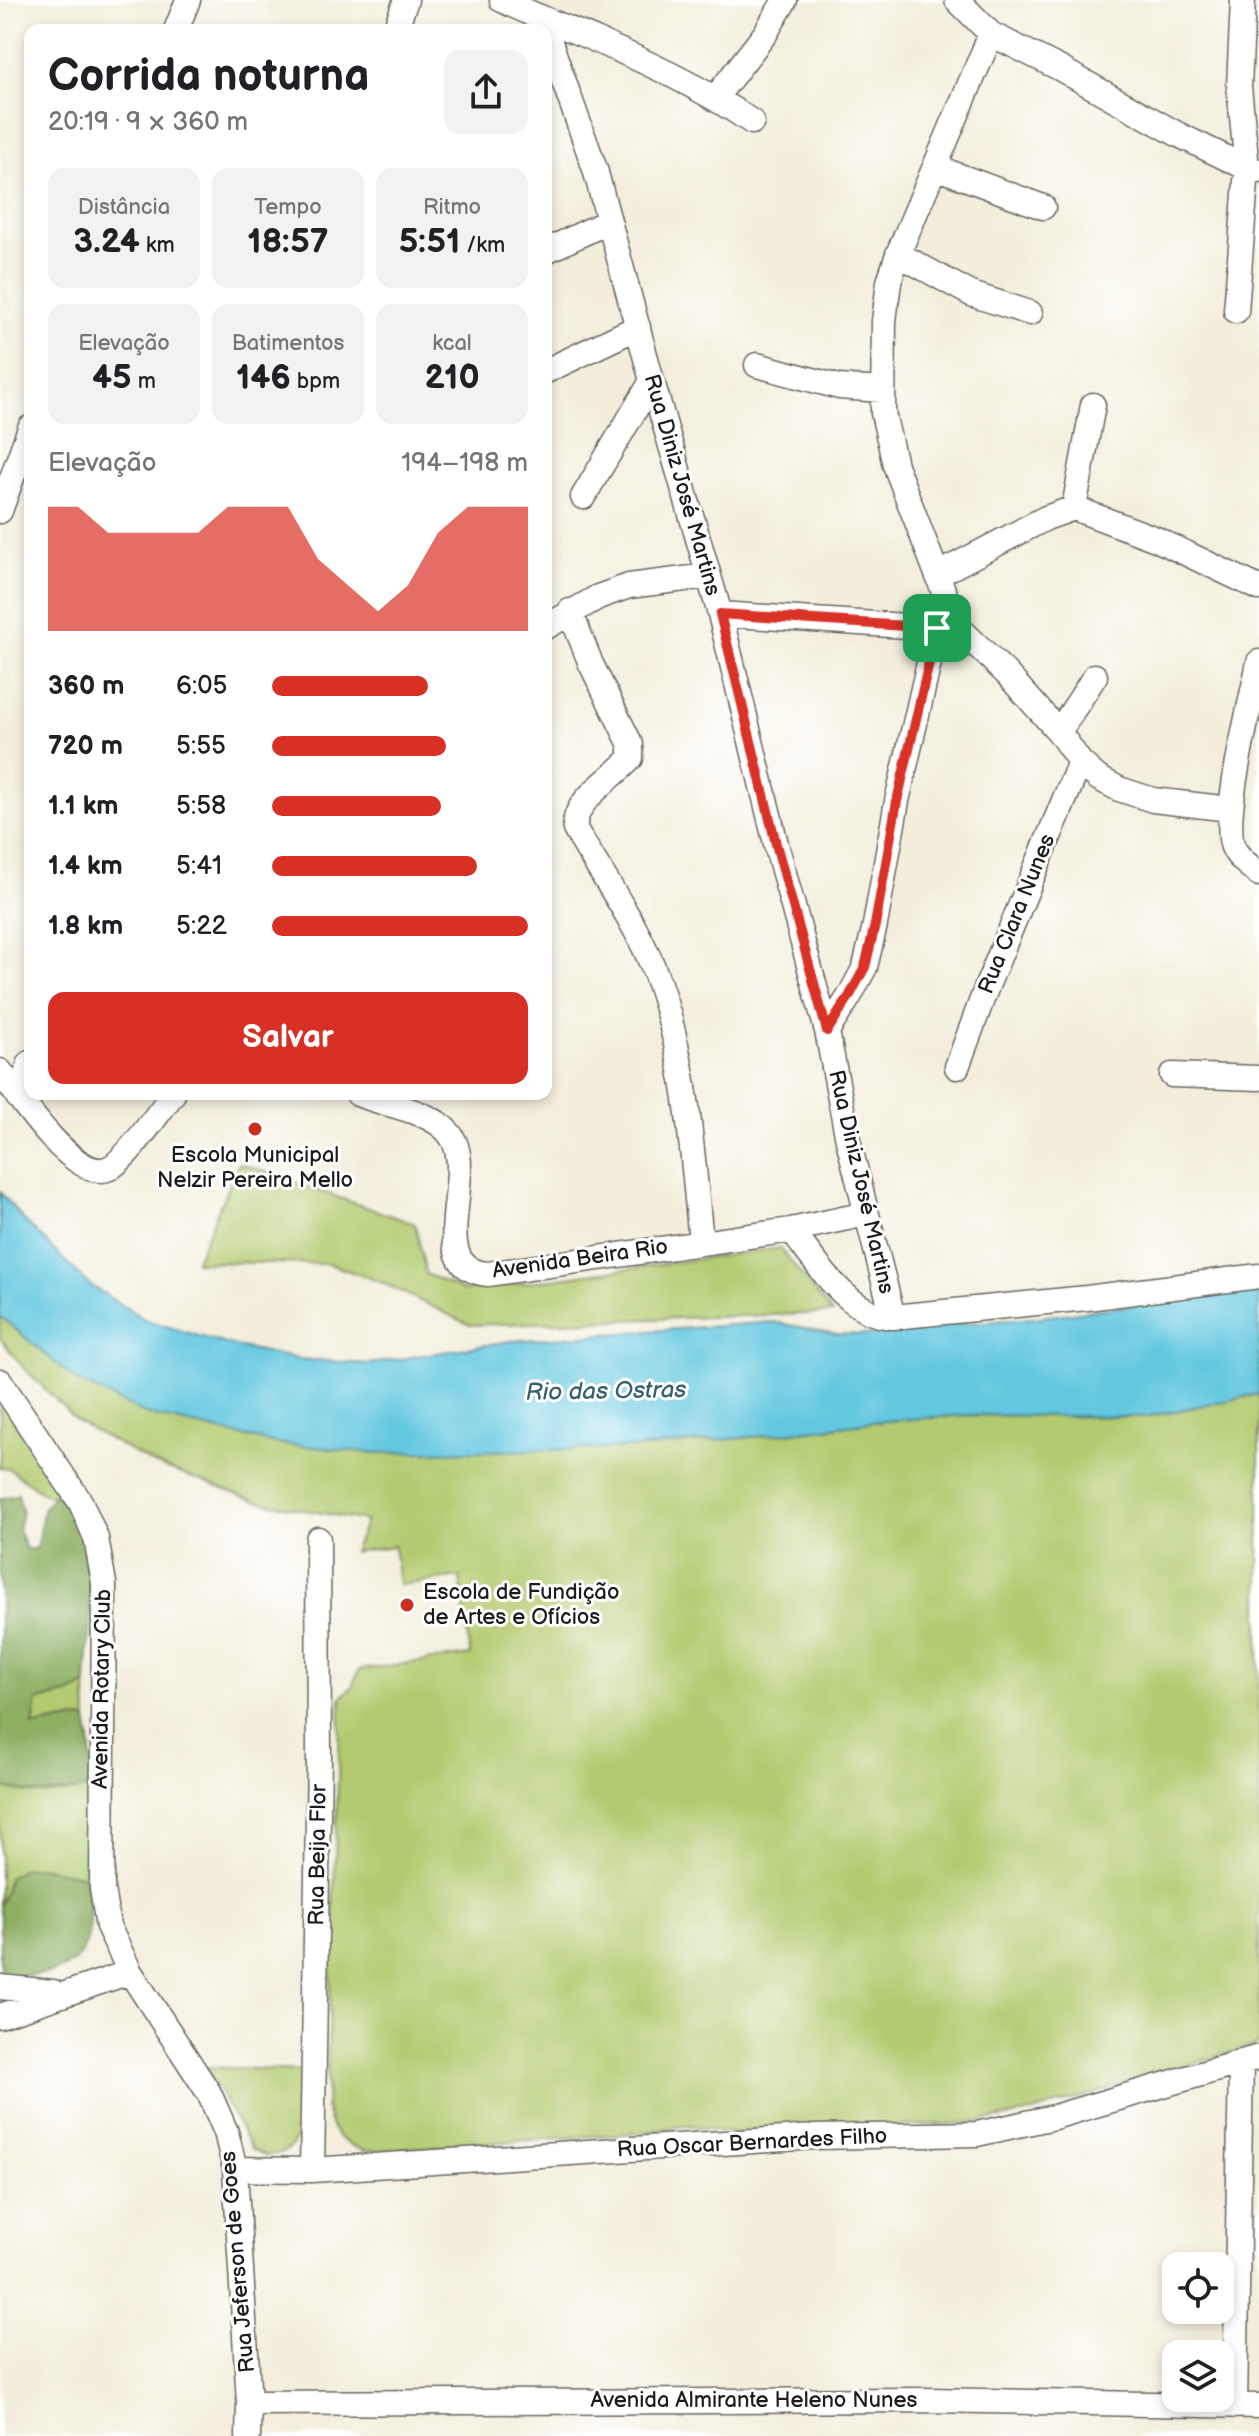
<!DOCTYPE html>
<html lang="pt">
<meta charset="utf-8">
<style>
:root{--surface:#fff;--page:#f2f2f2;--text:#202124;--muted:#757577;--accent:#d93025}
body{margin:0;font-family:"Balsamiq Sans",sans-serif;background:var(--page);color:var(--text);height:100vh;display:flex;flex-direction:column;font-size:30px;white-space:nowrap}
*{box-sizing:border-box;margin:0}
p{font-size:26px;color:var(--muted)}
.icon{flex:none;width:44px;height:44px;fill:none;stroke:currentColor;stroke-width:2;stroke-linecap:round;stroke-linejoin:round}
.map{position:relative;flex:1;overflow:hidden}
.details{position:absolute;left:24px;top:24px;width:528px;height:1076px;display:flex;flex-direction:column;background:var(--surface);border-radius:16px;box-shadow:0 4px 12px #0003}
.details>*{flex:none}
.tools{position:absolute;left:1162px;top:2252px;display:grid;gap:16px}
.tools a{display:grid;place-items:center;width:72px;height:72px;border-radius:16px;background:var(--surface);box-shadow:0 4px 12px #0003;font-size:40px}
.pin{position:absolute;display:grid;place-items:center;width:68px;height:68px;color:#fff;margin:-34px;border-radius:16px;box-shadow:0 4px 12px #0006}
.round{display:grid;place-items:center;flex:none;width:84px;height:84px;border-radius:16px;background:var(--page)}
.overview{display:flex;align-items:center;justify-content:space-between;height:136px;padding:0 24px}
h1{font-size:44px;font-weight:600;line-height:60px}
.metrics{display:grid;grid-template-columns:repeat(3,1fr);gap:12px;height:136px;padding:8px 24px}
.metrics div{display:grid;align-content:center;border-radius:16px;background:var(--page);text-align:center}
.metrics b{font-size:34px;font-weight:600}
.metrics small{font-size:22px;font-weight:400}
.metrics p{font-size:22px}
.chart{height:224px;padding:16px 24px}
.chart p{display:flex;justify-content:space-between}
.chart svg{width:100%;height:144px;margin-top:8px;fill:var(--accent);opacity:.7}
.cta{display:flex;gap:16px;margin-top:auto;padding:16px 24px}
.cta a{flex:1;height:92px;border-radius:16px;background:var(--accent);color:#fff;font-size:32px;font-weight:600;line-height:92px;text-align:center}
ul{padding:0 24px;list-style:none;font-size:26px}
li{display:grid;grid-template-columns:128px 96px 1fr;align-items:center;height:60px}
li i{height:20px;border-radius:10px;background:var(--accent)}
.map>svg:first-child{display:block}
</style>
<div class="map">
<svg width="1259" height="2436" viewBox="0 0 1259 2436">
<rect width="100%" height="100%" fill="#fff"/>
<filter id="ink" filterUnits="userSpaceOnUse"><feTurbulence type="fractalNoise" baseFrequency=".0125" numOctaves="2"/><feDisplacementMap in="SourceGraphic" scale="16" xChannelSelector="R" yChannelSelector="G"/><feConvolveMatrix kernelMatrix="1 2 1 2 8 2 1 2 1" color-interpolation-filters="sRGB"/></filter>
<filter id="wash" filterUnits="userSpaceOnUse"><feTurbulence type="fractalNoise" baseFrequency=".006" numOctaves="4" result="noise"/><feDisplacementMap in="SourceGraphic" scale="32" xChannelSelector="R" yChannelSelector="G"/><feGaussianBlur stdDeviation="1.8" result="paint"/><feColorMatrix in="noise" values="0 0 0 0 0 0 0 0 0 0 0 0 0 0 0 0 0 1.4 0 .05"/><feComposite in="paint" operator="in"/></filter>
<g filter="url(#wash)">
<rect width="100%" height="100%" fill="#f3eedb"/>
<!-- green -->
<path fill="#b2cb70" stroke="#677446" stroke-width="2" d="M239,1163L415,1224L426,1274L464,1291L780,1248L832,1313L470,1325L381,1282L329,1264L195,1262Z
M0,1316L27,1339L462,1451L637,1448L761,1436L872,1422L967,1415L1145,1417L1259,1394V2044L1026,2114L967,2123L733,2134L690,2125L639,2133L364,2151C338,2141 332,2134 326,2108L341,1698L352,1687L359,1670L470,1655L460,1577L399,1585L394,1546L353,1552L366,1521L256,1501L154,1464L78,1422L23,1367L0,1338Z
M0,1398L72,1511L54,1495H46L9,1469L0,1468Z
M86,1684L87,1720L72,1719L33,1726L37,1701C58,1694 69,1698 86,1684Z
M0,1787C31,1796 55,1796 87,1788L88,1843L84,1861L85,1876L38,1867L23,1869L0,1907Z
M206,2067L302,2071C301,2093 308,2138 285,2151C280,2154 272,2155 266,2156L252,2149Z"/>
<!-- forest -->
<path fill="#8daf62" stroke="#54663f" stroke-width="2" d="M18,1494L22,1512L18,1529L26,1549H36L44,1508L54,1494C59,1500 68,1505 72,1511C100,1555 88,1634 86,1684C69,1698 58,1693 37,1701L33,1726L72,1719L87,1720C91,1743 94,1766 87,1788C56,1795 30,1795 0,1787V1499Z
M38,1867L85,1876C100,1951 82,1983 0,1974V1907L9,1877L23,1869Z"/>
<!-- water -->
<path fill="#62c7df" stroke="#3f727e" stroke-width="2" d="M0,1192L22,1218L88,1284L146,1320L226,1344L299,1359L369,1364L510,1341L773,1322L837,1334L882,1335L944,1325L1032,1318L1203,1296L1242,1288H1259V1394L1145,1417L967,1415L872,1422L761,1436L637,1448L375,1453L273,1443L145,1414L76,1380L0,1316Z"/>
</g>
<g filter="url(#ink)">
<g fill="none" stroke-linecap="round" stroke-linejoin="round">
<defs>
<path id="minor" d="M502,0C534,16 566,27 598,41C651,64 704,89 752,122
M957,0L991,34L1059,68L1179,135L1247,168L1259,171
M176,30L188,0
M395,30L406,0
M546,31L595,169L652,381L720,614L776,844L827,1031L848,1140L893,1317
M991,34L898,254L889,282L884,321L883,413L895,465L957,626L1007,674L1059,732L1080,762L1098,778L1119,789L1153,800L1230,809
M716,97L765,34L785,0
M935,167L1043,207
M546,251L609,221
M898,254L971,294L1030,313
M1236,311L1247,168L1239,87L1243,0
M757,365L839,387L882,390
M546,371L638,327
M583,497L652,381
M1074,508L1093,405
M0,511L30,428
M939,574L1046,518L1074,508L1156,539L1259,588
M570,611L591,664L631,745V758C613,779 572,800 575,829C601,874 633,918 653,967C687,1054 692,1150 701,1242
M720,614L937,628L953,626
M546,627L598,597L629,586L708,576
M1259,662C1252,700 1221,816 1233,847C1238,859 1250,866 1259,874
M1059,732L1095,676
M827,1031L849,997L865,967L875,925L897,801L937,628
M957,1067L987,986L1080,762
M0,1071C17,1095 74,1180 107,1169C125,1163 159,1111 173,1094
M1172,1075L1259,1078
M358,1094C384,1105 429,1110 448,1132C482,1168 420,1268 488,1274L791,1230C813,1258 836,1295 868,1311C875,1315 885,1316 893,1317L1087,1298L1259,1276
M18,1097L30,1063
M791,1230L866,1214
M0,1381L81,1503L96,1538L104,1583L102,1889L108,1926L130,1972L209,2093L226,2132L235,2169L249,2403L248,2436
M0,1987L53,1992
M0,2016L130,1972
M235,2169L312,2170L815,2137L977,2134L1054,2117L1259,2057
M312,2170L319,1758L318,1539
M249,2403L926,2400L1259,2406
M1235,2406L1241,2062"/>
</defs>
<!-- minor casing -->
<use href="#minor" stroke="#67665f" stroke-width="27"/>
<!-- minor -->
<use href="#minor" stroke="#fff" stroke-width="24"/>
</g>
</g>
<g fill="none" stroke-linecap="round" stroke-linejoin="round" filter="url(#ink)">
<defs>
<path id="route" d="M720,614L937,628L897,801L875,925L865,967L849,997L827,1031L776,844Z"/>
</defs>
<!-- route casing -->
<use href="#route" stroke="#fff" stroke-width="16"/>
<!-- route -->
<use href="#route" stroke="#d93025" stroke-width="10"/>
</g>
<!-- markers -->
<g fill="#c8321e" stroke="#fff" stroke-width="3">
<circle cx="255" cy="1129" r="8"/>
<circle cx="407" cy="1605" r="8"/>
</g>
<g text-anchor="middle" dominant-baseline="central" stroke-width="6" stroke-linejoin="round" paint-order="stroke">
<!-- street labels -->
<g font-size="22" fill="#1c1c1c" stroke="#fff">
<text transform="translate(682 485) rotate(74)">Rua Diniz José Martins</text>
<text transform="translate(1017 914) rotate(-68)">Rua Clara Nunes</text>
<text transform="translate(861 1182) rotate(77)">Rua Diniz José Martins</text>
<text transform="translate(580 1259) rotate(-8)">Avenida Beira Rio</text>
<text transform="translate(102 1689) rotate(-89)">Avenida Rotary Club</text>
<text transform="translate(318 1855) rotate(-89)">Rua Beija Flor</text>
<text transform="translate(752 2143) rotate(-3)">Rua Oscar Bernardes Filho</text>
<text transform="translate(238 2262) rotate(-95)">Rua Jeferson de Goes</text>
<text x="754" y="2400">Avenida Almirante Heleno Nunes</text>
</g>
<!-- poi labels -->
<g font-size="22" fill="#1c1c1c" stroke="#fff">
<text x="255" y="1155">Escola Municipal<tspan x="255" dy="25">Nelzir Pereira Mello</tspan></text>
<text x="423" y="1592" text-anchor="start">Escola de Fundição<tspan x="423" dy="25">de Artes e Ofícios</tspan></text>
</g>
<!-- water labels -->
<g font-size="24" font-style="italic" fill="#38606a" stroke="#fff">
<text transform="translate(606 1391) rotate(-1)">Rio das Ostras</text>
</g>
</g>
</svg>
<div class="tools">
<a><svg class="icon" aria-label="locate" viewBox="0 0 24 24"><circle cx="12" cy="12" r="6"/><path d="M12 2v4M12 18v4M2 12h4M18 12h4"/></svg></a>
<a><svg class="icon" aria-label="layers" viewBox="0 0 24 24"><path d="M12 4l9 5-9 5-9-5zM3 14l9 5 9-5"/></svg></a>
</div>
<div class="pin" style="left:937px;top:628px;background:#1e9e55"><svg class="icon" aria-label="arrive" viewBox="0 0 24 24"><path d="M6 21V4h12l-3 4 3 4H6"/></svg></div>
<section class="details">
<div class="overview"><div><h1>Corrida noturna</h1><p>20:19 · 9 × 360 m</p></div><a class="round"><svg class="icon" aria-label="share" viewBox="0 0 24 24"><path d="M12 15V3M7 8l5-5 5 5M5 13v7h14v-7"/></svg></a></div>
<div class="metrics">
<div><p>Distância</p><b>3.24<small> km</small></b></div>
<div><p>Tempo</p><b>18:57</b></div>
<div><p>Ritmo</p><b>5:51<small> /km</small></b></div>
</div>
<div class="metrics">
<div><p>Elevação</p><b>45<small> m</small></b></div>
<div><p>Batimentos</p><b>146<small> bpm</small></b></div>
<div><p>kcal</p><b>210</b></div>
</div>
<div class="chart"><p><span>Elevação</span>194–198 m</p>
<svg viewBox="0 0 160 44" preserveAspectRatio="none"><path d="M0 44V6L10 6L20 14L30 14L40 14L50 14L60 6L70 6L80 6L90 22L100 30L110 38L120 30L130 14L140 6L150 6L160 6V44z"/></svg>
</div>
<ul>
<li><b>360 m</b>6:05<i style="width:61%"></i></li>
<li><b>720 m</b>5:55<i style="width:68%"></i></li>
<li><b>1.1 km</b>5:58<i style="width:66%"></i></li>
<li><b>1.4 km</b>5:41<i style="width:80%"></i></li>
<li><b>1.8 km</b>5:22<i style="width:100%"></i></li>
</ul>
<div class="cta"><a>Salvar</a></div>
</section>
</div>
